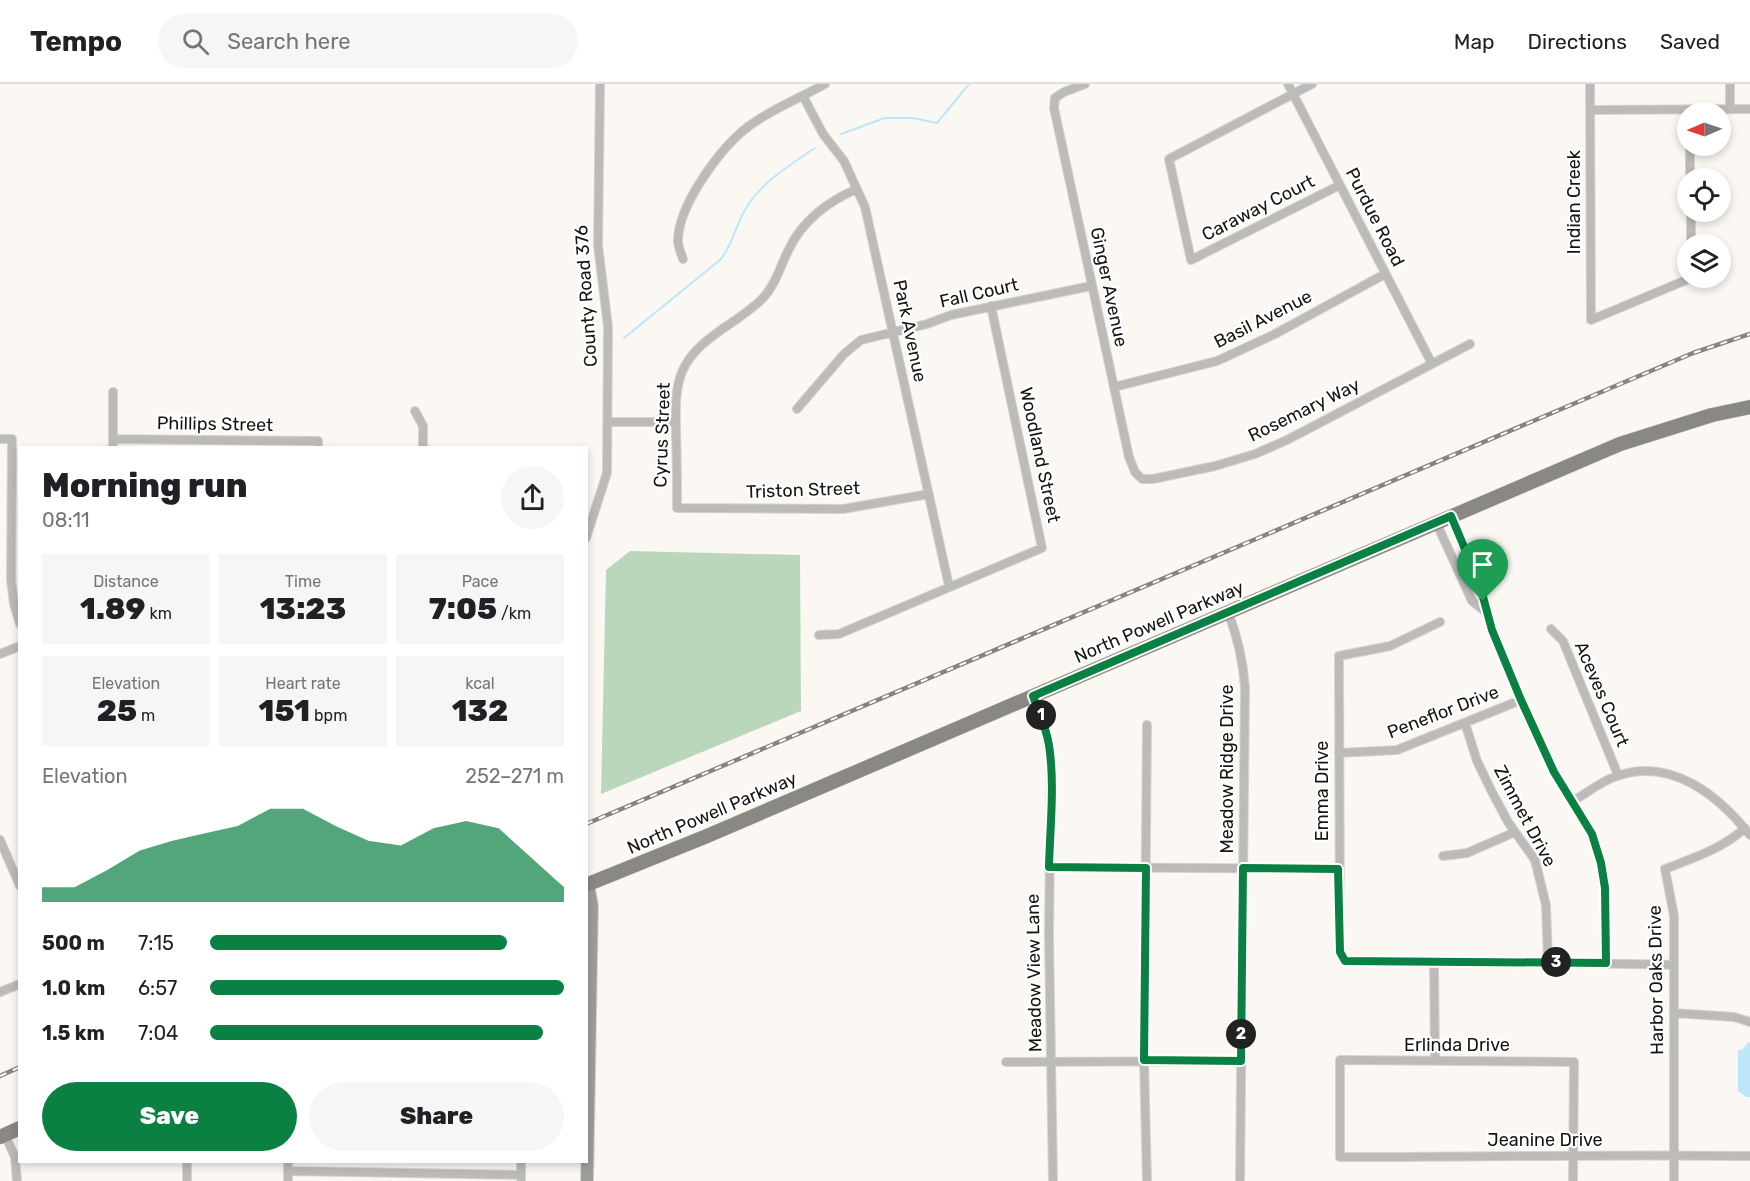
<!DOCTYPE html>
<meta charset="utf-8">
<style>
:root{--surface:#fff;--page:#f6f6f6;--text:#202124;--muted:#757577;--line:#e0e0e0;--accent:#0b8043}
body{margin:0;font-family:Rubik,sans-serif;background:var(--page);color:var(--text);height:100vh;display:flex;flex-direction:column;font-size:22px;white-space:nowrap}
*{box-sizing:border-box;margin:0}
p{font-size:20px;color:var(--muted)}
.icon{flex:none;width:33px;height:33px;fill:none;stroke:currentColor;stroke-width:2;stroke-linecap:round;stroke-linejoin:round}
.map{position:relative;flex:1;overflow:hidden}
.panel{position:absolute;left:18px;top:362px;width:570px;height:717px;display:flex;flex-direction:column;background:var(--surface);border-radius:0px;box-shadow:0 3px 9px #0003}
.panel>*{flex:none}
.needle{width:39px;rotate:268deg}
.controls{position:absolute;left:1677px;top:18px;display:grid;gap:12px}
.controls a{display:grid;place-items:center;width:54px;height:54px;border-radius:50%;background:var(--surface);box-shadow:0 3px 9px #0003;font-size:30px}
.pin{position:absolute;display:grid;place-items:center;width:51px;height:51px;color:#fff;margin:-62px -26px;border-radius:50% 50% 50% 0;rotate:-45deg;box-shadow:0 0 6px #0007}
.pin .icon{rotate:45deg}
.km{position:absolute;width:30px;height:30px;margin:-15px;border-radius:50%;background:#222;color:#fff;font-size:16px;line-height:30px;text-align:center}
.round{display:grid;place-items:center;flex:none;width:63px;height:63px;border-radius:32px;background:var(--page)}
.headline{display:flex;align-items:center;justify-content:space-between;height:102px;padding:0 24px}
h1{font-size:33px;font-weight:800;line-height:45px}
.stats{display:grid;grid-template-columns:repeat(3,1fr);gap:9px;height:102px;padding:6px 24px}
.stats div{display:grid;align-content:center;border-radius:0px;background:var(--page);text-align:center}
.stats b{font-size:30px;font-weight:800}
.stats small{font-size:16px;font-weight:400}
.stats p{font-size:16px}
.chart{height:168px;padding:12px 24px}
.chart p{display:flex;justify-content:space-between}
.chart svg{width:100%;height:108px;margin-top:6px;fill:var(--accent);opacity:.7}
.button{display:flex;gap:12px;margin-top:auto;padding:12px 24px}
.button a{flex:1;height:69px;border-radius:36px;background:var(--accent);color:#fff;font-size:24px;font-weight:800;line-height:69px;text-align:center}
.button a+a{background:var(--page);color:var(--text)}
ul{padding:0 24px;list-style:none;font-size:20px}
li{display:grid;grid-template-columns:96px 72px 1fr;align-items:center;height:45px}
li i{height:15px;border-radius:8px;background:var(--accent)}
header{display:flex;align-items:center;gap:36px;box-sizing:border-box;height:84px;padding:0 30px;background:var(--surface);border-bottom:2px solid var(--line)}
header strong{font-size:28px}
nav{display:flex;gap:33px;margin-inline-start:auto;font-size:21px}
.search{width:420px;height:54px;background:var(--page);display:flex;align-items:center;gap:15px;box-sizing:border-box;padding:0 21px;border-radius:33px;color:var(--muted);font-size:22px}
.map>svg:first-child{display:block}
</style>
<header>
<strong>Tempo</strong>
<div class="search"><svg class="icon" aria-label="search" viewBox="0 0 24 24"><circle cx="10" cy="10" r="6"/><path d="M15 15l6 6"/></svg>Search here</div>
<nav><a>Map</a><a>Directions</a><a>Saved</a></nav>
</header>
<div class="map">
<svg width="1750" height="1097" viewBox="0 0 1750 1097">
<rect width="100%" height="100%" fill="#fbf8f3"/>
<!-- green -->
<path fill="#bad7bb" d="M630,467L800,471L801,627L601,710L606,486Z"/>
<!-- water -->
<path fill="#bee6fa" d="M1748,958L1750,959V1013H1746L1738,1007V966L1743,965Z"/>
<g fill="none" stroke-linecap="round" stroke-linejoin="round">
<!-- stream -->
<path stroke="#bee6fa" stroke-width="2" d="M841,50L885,34H913L937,39L969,0
M624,254L720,176C733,161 735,142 745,126C762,97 789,82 815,64"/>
<defs>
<path id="street" d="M1085,0L1064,8L1055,14L1054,24L1129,373L1135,388L1142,395H1153L1215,382L1255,370L1287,356L1470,260
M1288,0L1432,280
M1312,0L1169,75L1191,176L1340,101
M1590,0L1591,236L1691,194
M1730,0V25
M803,12L823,50L844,77L865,123L949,502
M1591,26L1750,25
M1687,26L1688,39
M1690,62V94
M857,105C828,117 801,138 788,167C780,183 775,202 762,215C737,240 696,254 682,288C674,307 676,331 676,351C677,375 677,400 677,424L843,425L929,410
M1691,128V160
M683,175C681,169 678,163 678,157C678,121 721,63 749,42C772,25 800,14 825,0
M1114,303L1217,277L1275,250L1385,190
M797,325L844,270L861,256L927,240L951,231L1091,202
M415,327L423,342V363
M608,338H676
M0,355H12L11,496L14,520L20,540
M113,355L318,357V363
M113,363V308
M1451,432L1479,498L1492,546L1521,616L1554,688L1591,750L1601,779L1605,803L1606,879
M1436,438L1472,517L1486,528
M586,454L607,389L608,243L598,161L600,0
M1228,528C1238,554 1243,576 1245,603L1240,1097
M1440,538L1390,562L1339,572L1340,868L1345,877C1454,880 1564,878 1673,881
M1551,545L1563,557L1618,691
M819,551L839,550L1042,464L991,222
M0,570L20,562
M1033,612L1044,640L1051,680L1049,852L1053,1097
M1465,639L1477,677L1491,706L1508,738L1535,776L1546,821L1548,878
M1339,669L1397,666L1521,616
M1573,717C1587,709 1601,697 1617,692C1671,673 1718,711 1750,751
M0,756L20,802
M1443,772L1467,769L1515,748
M1049,783L1338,785
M1434,879L1435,977
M0,908L20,900
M1674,929L1734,933L1750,938
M1006,978L1241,977
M5,1051L15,1073L17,1097
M288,1087L521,1091
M187,1097V1077
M288,1097V1077
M521,1097V1077
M1147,1097L1144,976L1147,641
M1573,1097L1574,978L1340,976V1073C1477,1073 1613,1070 1750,1072
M1674,1097V832L1665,785C1693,774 1722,765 1745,744"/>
<path id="secondary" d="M587,1097L592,822L588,800"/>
<path id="primary" d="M586,801L707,752L1620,360L1712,331L1750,323
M0,1053L20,1044"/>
</defs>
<!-- street casing -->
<use href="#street" stroke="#d6d4cf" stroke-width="10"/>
<!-- secondary casing -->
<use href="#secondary" stroke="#d6d4cf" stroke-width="14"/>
<!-- primary casing -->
<use href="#primary" stroke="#d6d4cf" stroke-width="15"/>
<!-- street -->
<use href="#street" stroke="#bcbbb9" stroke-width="8"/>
<!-- secondary -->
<use href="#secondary" stroke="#9f9d9a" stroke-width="12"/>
<!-- primary -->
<use href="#primary" stroke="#8a8884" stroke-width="14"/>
<defs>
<path id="rail" d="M586,740L1693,269L1750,250
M0,992L20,983"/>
</defs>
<!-- rail casing -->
<use href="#rail" stroke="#868481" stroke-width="4.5"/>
<!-- rail -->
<use href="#rail" stroke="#fff" stroke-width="2" stroke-dasharray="7" stroke-linecap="butt"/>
</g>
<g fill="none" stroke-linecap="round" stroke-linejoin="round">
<defs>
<path id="route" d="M1451,432L1479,498L1492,546L1521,616L1554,688L1592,750L1601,779L1605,804L1606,879L1345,877L1340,868L1338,785L1243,784L1241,977L1144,976L1146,784L1049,783C1050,743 1055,700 1049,661C1046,643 1039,628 1033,612Z"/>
</defs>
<!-- route casing -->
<use href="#route" stroke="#fff" stroke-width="12"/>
<!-- route -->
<use href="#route" stroke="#0b8043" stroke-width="8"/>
</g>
<g text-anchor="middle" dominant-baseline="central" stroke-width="4.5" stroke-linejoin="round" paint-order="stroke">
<!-- street labels -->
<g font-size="18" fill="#161514" stroke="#fff">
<text transform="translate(1574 118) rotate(-90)">Indian Creek</text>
<text transform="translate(1258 124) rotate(-27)">Caraway Court</text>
<text transform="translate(1375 133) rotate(63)">Purdue Road</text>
<text transform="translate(1109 203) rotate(78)">Ginger Avenue</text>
<text transform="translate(979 209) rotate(-13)">Fall Court</text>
<text transform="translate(586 212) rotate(-94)">County Road 376</text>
<text transform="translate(1263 235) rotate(-27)">Basil Avenue</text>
<text transform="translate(910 247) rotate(78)">Park Avenue</text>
<text transform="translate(1304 326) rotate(-26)">Rosemary Way</text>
<text transform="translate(215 340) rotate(1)">Phillips Street</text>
<text transform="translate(662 351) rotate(-88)">Cyrus Street</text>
<text transform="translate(1040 371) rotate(78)">Woodland Street</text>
<text transform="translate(803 406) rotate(-2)">Triston Street</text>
<text transform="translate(1159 538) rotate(-23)">North Powell Parkway</text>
<text transform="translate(1602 610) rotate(67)">Aceves Court</text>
<text transform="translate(1443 628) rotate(-21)">Peneflor Drive</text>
<text transform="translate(1227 685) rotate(-90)">Meadow Ridge Drive</text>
<text transform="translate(1322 707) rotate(-90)">Emma Drive</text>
<text transform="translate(712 729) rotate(-23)">North Powell Parkway</text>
<text transform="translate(1525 732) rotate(62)">Zimmet Drive</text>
<text transform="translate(1034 889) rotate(-91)">Meadow View Lane</text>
<text transform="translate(1656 896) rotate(-91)">Harbor Oaks Drive</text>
<text x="1457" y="961">Erlinda Drive</text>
<text x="1545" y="1056">Jeanine Drive</text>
</g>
</g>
</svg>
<div class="controls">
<a><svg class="needle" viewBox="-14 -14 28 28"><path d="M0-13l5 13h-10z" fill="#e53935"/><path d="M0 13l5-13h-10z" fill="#757577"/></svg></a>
<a><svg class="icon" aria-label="locate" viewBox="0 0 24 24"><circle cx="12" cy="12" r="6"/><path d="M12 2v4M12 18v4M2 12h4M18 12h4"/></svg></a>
<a><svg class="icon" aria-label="layers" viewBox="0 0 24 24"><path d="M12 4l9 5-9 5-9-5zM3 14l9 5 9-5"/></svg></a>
</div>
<div class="pin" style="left:1483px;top:517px;background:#1e9e55"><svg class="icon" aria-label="arrive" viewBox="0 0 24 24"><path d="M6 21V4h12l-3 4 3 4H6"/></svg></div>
<b class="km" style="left:1041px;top:631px">1</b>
<b class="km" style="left:1241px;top:950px">2</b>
<b class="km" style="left:1556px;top:878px">3</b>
<section class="panel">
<div class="headline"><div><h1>Morning run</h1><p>08:11</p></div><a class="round"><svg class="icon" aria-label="share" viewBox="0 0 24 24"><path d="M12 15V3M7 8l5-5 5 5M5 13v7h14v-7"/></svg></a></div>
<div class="stats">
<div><p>Distance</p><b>1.89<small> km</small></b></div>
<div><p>Time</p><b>13:23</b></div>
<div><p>Pace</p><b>7:05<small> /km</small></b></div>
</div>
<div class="stats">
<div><p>Elevation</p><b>25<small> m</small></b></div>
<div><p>Heart rate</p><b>151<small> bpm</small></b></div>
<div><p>kcal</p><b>132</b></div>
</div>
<div class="chart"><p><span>Elevation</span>252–271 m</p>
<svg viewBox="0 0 160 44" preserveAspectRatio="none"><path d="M0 44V38L10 38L20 31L30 23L40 19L50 16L60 13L70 6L80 6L90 13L100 19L110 21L120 14L130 11L140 14L150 26L160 38V44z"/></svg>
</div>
<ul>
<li><b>500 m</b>7:15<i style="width:84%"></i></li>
<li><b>1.0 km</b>6:57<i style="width:100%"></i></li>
<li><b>1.5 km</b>7:04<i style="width:94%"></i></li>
</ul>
<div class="button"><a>Save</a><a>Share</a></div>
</section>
</div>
